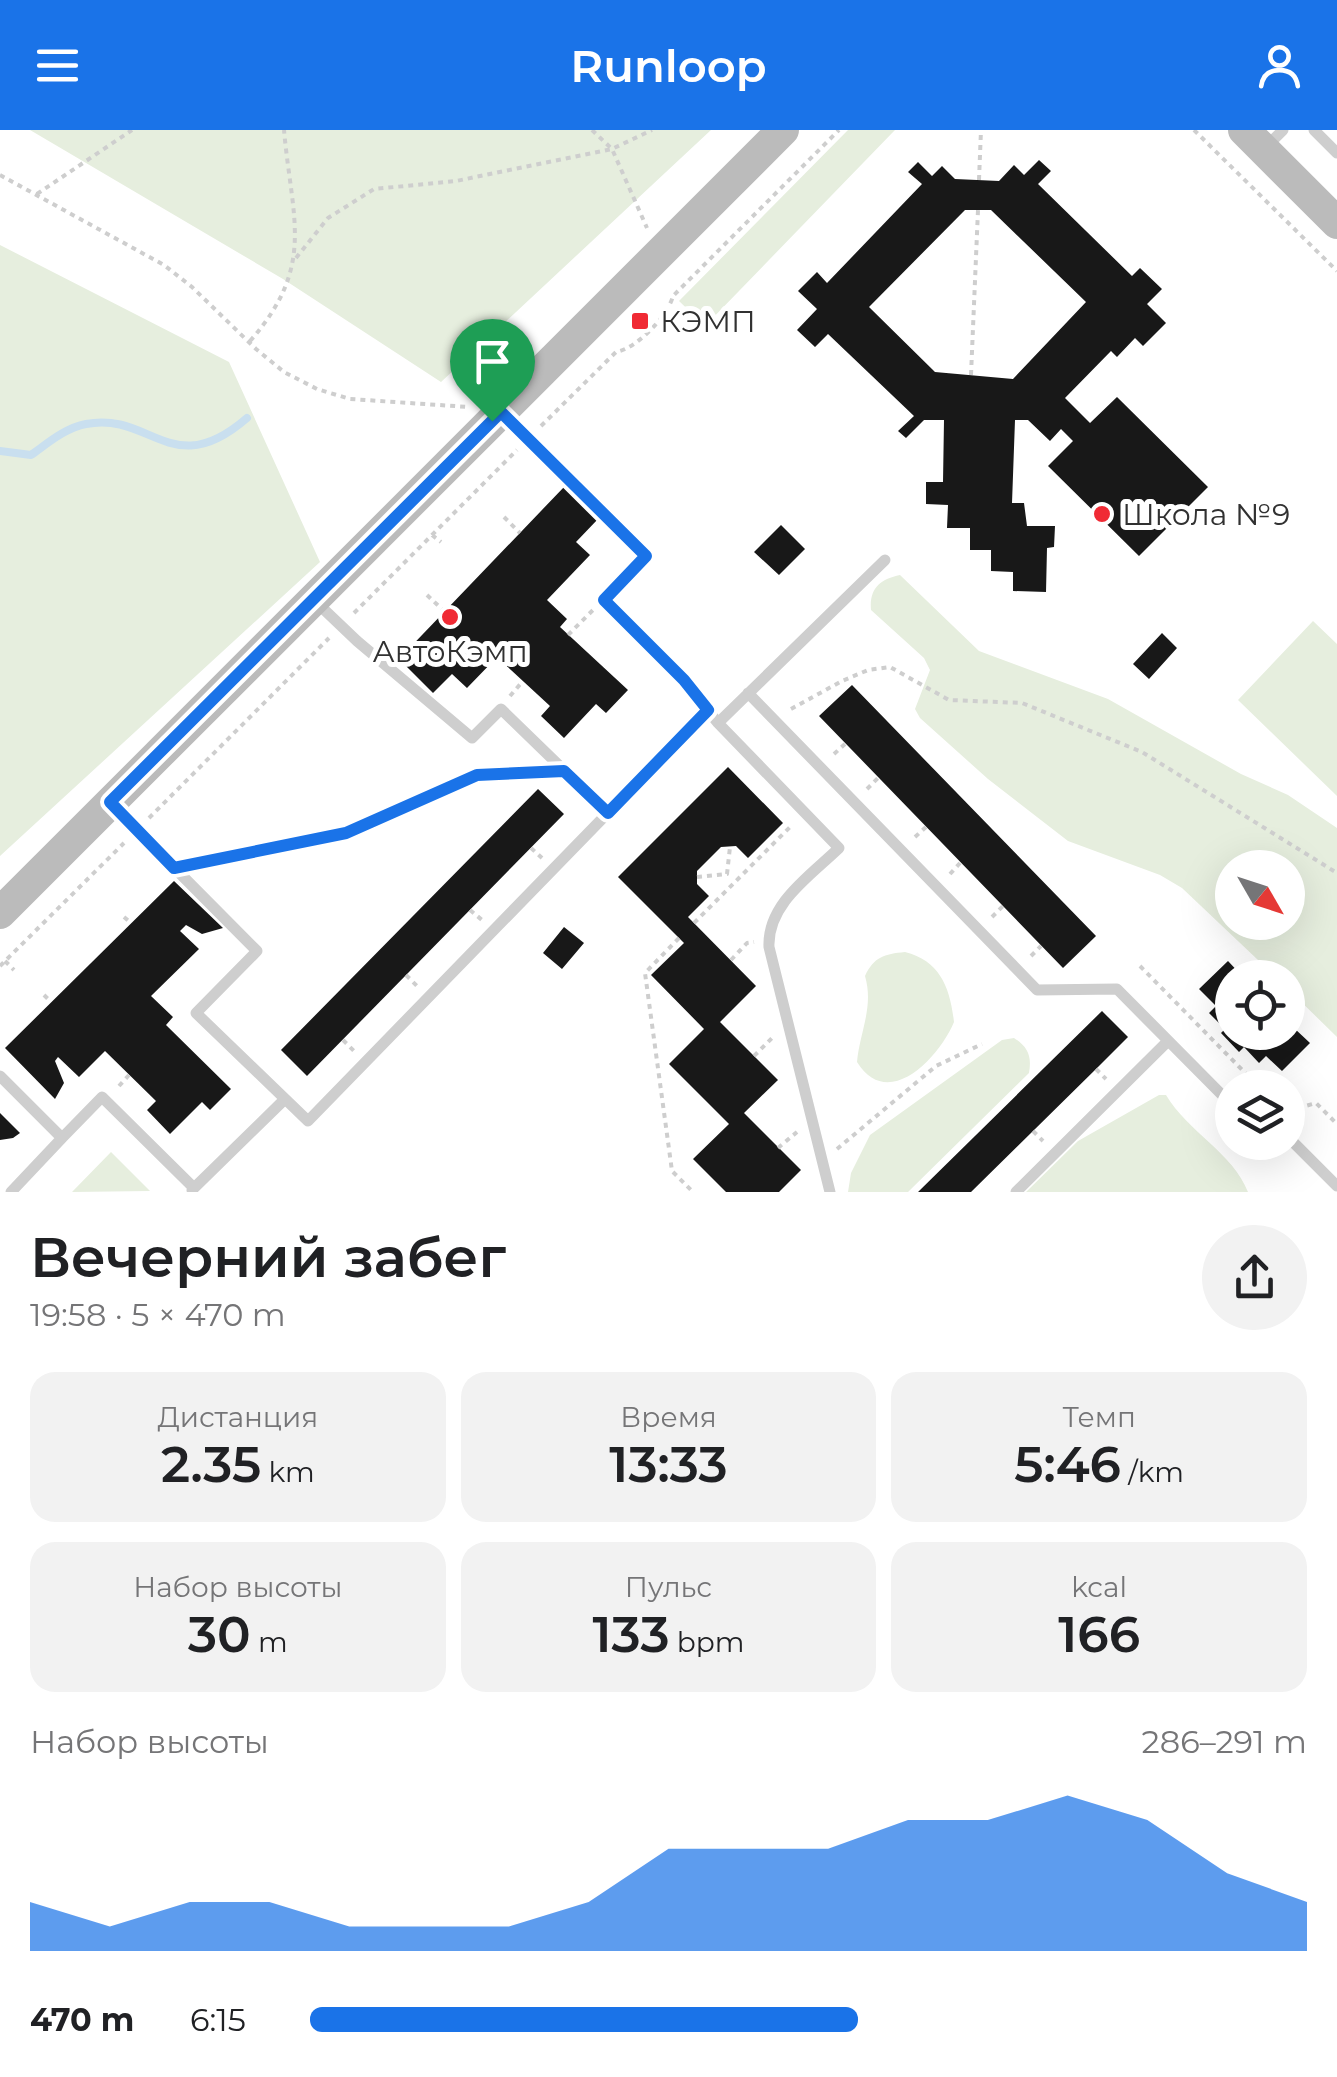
<!DOCTYPE html>
<html lang="ru">
<meta charset="utf-8">
<style>
:root{--surface:#fff;--page:#f2f2f2;--text:#202124;--muted:#757577;--accent:#1a73e8}
body{margin:0;font-family:Montserrat,sans-serif;background:var(--page);color:var(--text);height:100vh;display:flex;flex-direction:column;font-size:38px;white-space:nowrap}
*{box-sizing:border-box;margin:0}
p{font-size:32px;color:var(--muted)}
.icon{flex:none;width:55px;height:55px;fill:none;stroke:currentColor;stroke-width:2;stroke-linecap:round;stroke-linejoin:round}
.map{position:relative;height:1062px;overflow:hidden}
.details{display:flex;flex-direction:column;background:var(--surface);flex:1}
.details>*{flex:none}
.needle{width:65px;rotate:129deg}
.buttons{position:absolute;left:1215px;top:720px;display:grid;gap:20px}
.buttons a{display:grid;place-items:center;width:90px;height:90px;border-radius:50%;background:var(--surface);box-shadow:0 10px 40px #0002;font-size:50px}
.pin{position:absolute;display:grid;place-items:center;width:85px;height:85px;color:#fff;margin:-102px -42px;border-radius:50% 50% 50% 0;rotate:-45deg;box-shadow:0 0 10px #0007}
.pin .icon{rotate:45deg}
.round{display:grid;place-items:center;flex:none;width:105px;height:105px;border-radius:52px;background:var(--page)}
.headline{display:flex;align-items:center;justify-content:space-between;height:170px;padding:0 30px}
h1{font-size:55px;font-weight:600;line-height:75px}
.figures{display:grid;grid-template-columns:repeat(3,1fr);gap:15px;height:170px;padding:10px 30px}
.figures div{display:grid;align-content:center;border-radius:25px;background:var(--page);text-align:center}
.figures b{font-size:50px;font-weight:600}
.figures small{font-size:28px;font-weight:400}
.figures p{font-size:28px}
.chart{height:280px;padding:20px 30px}
.chart p{display:flex;justify-content:space-between}
.chart svg{width:100%;height:180px;margin-top:10px;fill:var(--accent);opacity:.7}
ul{padding:0 30px;list-style:none;font-size:32px}
li{display:grid;grid-template-columns:160px 120px 1fr;align-items:center;height:75px}
li i{height:25px;border-radius:12px;background:var(--accent)}
header{display:flex;justify-content:space-between;align-items:center;height:130px;padding:0 30px;background:var(--accent);color:#fff;font-size:45px;font-weight:600}
.map>svg:first-child{display:block}
</style>
<header><svg class="icon" aria-label="menu" viewBox="0 0 24 24"><path d="M4 6h16M4 12h16M4 18h16"/></svg>Runloop<svg class="icon" aria-label="person" viewBox="0 0 24 24"><circle cx="12" cy="8" r="4"/><path d="M4 21q1-7 8-7t8 7"/></svg></header>
<div class="map">
<svg width="1337" height="1062" viewBox="0 0 1337 1062">
<rect width="100%" height="100%" fill="#fff"/>
<!-- green -->
<path fill="#e6eede" fill-rule="evenodd" d="M30,0H711L441,252L283,149Z
M848,0H895L705,196L679,171Z
M0,115L229,232L320,432L0,726Z
M900,445L979,521L1108,569L1241,644L1288,665L1337,698V907L1288,859V848L1276,847L1182,758L1160,745L1068,711L988,649L920,588L915,579L930,540L924,528L871,480C869,459 880,449 900,445ZM1232,738H1288V792H1232Z
M1313,491L1337,514V666L1238,570Z
M905,822C940,831 950,857 954,892C939,928 888,982 857,932C860,901 874,877 865,846C874,827 884,824 905,822Z
M1014,908C1028,917 1032,926 1029,943L908,1062H848L851,1043L870,1005L1002,910Z
M1159,965H1166C1188,1002 1233,1023 1248,1062H1026L1078,1011Z
M111,1022L150,1061L72,1062Z"/>
<g fill="none" stroke-linecap="round" stroke-linejoin="round">
<!-- stream -->
<path stroke="#c9dfef" stroke-width="8" d="M0,321L31,325C48,313 65,298 86,294C151,281 172,353 247,288"/>
</g>
<!-- building -->
<path fill="#181818" fill-rule="evenodd" d="M1039,30L1051,41L1038,54L1132,146L1140,138L1162,159L1147,174L1166,193L1143,216L1135,208L1117,227L1111,221L1065,268L1090,293L1117,267L1208,357L1139,426L1048,336L1073,311L1061,299L1050,311L1028,290H1015L1012,373H1024L1027,396H1055L1054,417L1047,418L1046,462L1013,461V442L991,441V420H970V398H947L948,375L926,374V352H943L944,290H924L906,308L898,301L914,286L828,204L815,217L797,200L817,179L798,161L817,142L827,153L922,54L908,42L918,32L932,46L942,36L955,49L999,51L1014,35L1024,45ZM965,80H991L1086,172L1013,249L935,242L869,177Z
M564,357L598,389L576,412L590,425L547,470L567,489L560,497L628,560L606,583L596,574L564,608L541,586L550,576L497,527L467,558L452,544L433,563L399,529Z
M781,395L805,419L779,445L754,422Z
M1162,503L1177,518L1149,549L1133,534Z
M852,555L1096,806L1063,838L819,586Z
M728,637L783,693L748,728L736,716L721,717L697,741V754L709,766L688,787L756,856L720,892L778,950L744,983L801,1040L779,1062H726L693,1029L729,994L669,934L704,899L651,845L684,813L618,747Z
M538,659L564,684L307,946L281,920Z
M174,751L223,798L202,804L186,795L180,801L199,819L151,866L173,887L166,895L231,959L210,980L202,972L170,1004L147,980L156,971L105,921L79,947L58,927L55,931L64,953L55,969L5,918Z
M564,797L584,813L562,839L543,823Z
M1228,831L1244,848H1232V902H1288V881L1299,893L1294,898L1310,913L1282,941L1266,926L1259,933L1244,917L1239,922L1221,903L1225,899L1209,883L1216,876L1199,859Z
M1102,881L1128,907L1096,939L971,1062H918Z
M0,983L20,1003L13,1008L0,1010Z"/>
<g fill="none" stroke-linecap="round" stroke-linejoin="round">
<!-- path -->
<path stroke="#cecece" stroke-width="4" stroke-dasharray="5 5" stroke-linecap="butt" d="M592,0L612,19L647,98
M1194,0L1337,141
M0,45L164,135L192,157L256,219L284,242L317,259L350,269L469,277
M979,50L981,0
M37,64L132,0
M296,128L328,88L374,59L456,51L612,19L652,0
M250,211C316,136 292,90 284,0
M971,245L978,80
M541,296L616,222C636,219 668,186 673,166L839,0
M504,387L520,403
M432,405L441,412
M427,465L445,482
M354,483L517,320
M568,505L593,480
M510,566L523,551
M791,579L842,551L868,540L890,537L949,570L1022,573L1142,622L1337,743
M834,624L845,614
M867,659L878,648
M149,688L329,508
M915,707L926,697
M531,718L542,728
M195,733L346,703L477,645L540,642
M950,744L960,733
M697,747L727,744L730,717
M470,780L482,790
M124,787L131,793
M992,787L1003,776
M694,793L793,694
M679,808L645,843L672,1041L693,1062
M1031,826L1041,816
M731,830L747,813L754,812
M5,831L14,840
M0,836L124,713
M1140,836L1260,958
M406,845L417,856
M44,865L51,872
M343,910L354,921
M754,926L772,908
M1096,939L1106,949
M119,956L129,945
M1288,981L1316,973L1337,994
M1033,1001L1043,1011
M778,1018L797,1002
M837,1019L936,936L982,914"/>
<!-- lane -->
<path stroke="#cecece" stroke-width="11" d="M1314,0L1337,23
M1265,18L1283,0
M502,283L647,426L604,470L683,550L718,593L885,430
M314,470L357,511L472,608L501,579L608,683
M748,563L1037,860L1117,859L1232,975
M718,593L839,718C810,746 767,774 769,817L830,1062
M112,675L257,821L196,883L308,991L708,580
M0,946L62,1008L11,1062
M1288,1007L1337,1056
M62,1008L102,967L194,1058
M192,1060L285,969
M1016,1062L1168,911"/>
<!-- secondary -->
<path stroke="#bbb" stroke-width="32" d="M1244,0L1337,93
M0,783L783,0"/>
</g>
<g fill="none" stroke-linecap="round" stroke-linejoin="round">
<defs>
<path id="route" d="M501,282L646,426L604,470L684,550L708,580L608,683L564,641L477,645L346,703L174,738L110,672Z"/>
</defs>
<!-- route casing -->
<use href="#route" stroke="#fff" stroke-width="20"/>
<!-- route -->
<use href="#route" stroke="#1a73e8" stroke-width="12"/>
</g>
<!-- markers -->
<g fill="#f02a34" stroke="#fff" stroke-width="4">
<rect x="630" y="181" width="20" height="20" rx="5"/>
<circle cx="1102" cy="384" r="10"/>
<circle cx="450" cy="487" r="10"/>
</g>
<g text-anchor="middle" dominant-baseline="central" stroke-width="10" stroke-linejoin="round" paint-order="stroke">
<!-- poi labels -->
<g font-size="30" fill="#313131" stroke="#fff" text-anchor="start">
<text x="660" y="191">КЭМП</text>
<text x="1122" y="384">Школа №9</text>
<text x="450" y="521" text-anchor="middle">АвтоКэмп</text>
</g>
</g>
</svg>
<div class="buttons">
<a><svg class="needle" viewBox="-14 -14 28 28"><path d="M0-13l5 13h-10z" fill="#e53935"/><path d="M0 13l5-13h-10z" fill="#757577"/></svg></a>
<a><svg class="icon" aria-label="locate" viewBox="0 0 24 24"><circle cx="12" cy="12" r="6"/><path d="M12 2v4M12 18v4M2 12h4M18 12h4"/></svg></a>
<a><svg class="icon" aria-label="layers" viewBox="0 0 24 24"><path d="M12 4l9 5-9 5-9-5zM3 14l9 5 9-5"/></svg></a>
</div>
<div class="pin" style="left:492px;top:291px;background:#1e9e55"><svg class="icon" aria-label="arrive" viewBox="0 0 24 24"><path d="M6 21V4h12l-3 4 3 4H6"/></svg></div>
</div>
<section class="details">
<div class="headline"><div><h1>Вечерний забег</h1><p>19:58 · 5 × 470 m</p></div><a class="round"><svg class="icon" aria-label="share" viewBox="0 0 24 24"><path d="M12 15V3M7 8l5-5 5 5M5 13v7h14v-7"/></svg></a></div>
<div class="figures">
<div><p>Дистанция</p><b>2.35<small> km</small></b></div>
<div><p>Время</p><b>13:33</b></div>
<div><p>Темп</p><b>5:46<small> /km</small></b></div>
</div>
<div class="figures">
<div><p>Набор высоты</p><b>30<small> m</small></b></div>
<div><p>Пульс</p><b>133<small> bpm</small></b></div>
<div><p>kcal</p><b>166</b></div>
</div>
<div class="chart"><p><span>Набор высоты</span>286–291 m</p>
<svg viewBox="0 0 160 44" preserveAspectRatio="none"><path d="M0 44V32L10 38L20 32L30 32L40 38L50 38L60 38L70 32L80 19L90 19L100 19L110 12L120 12L130 6L140 12L150 25L160 32V44z"/></svg>
</div>
<ul>
<li><b>470 m</b>6:15<i style="width:55%"></i></li>
</ul>
</section>
